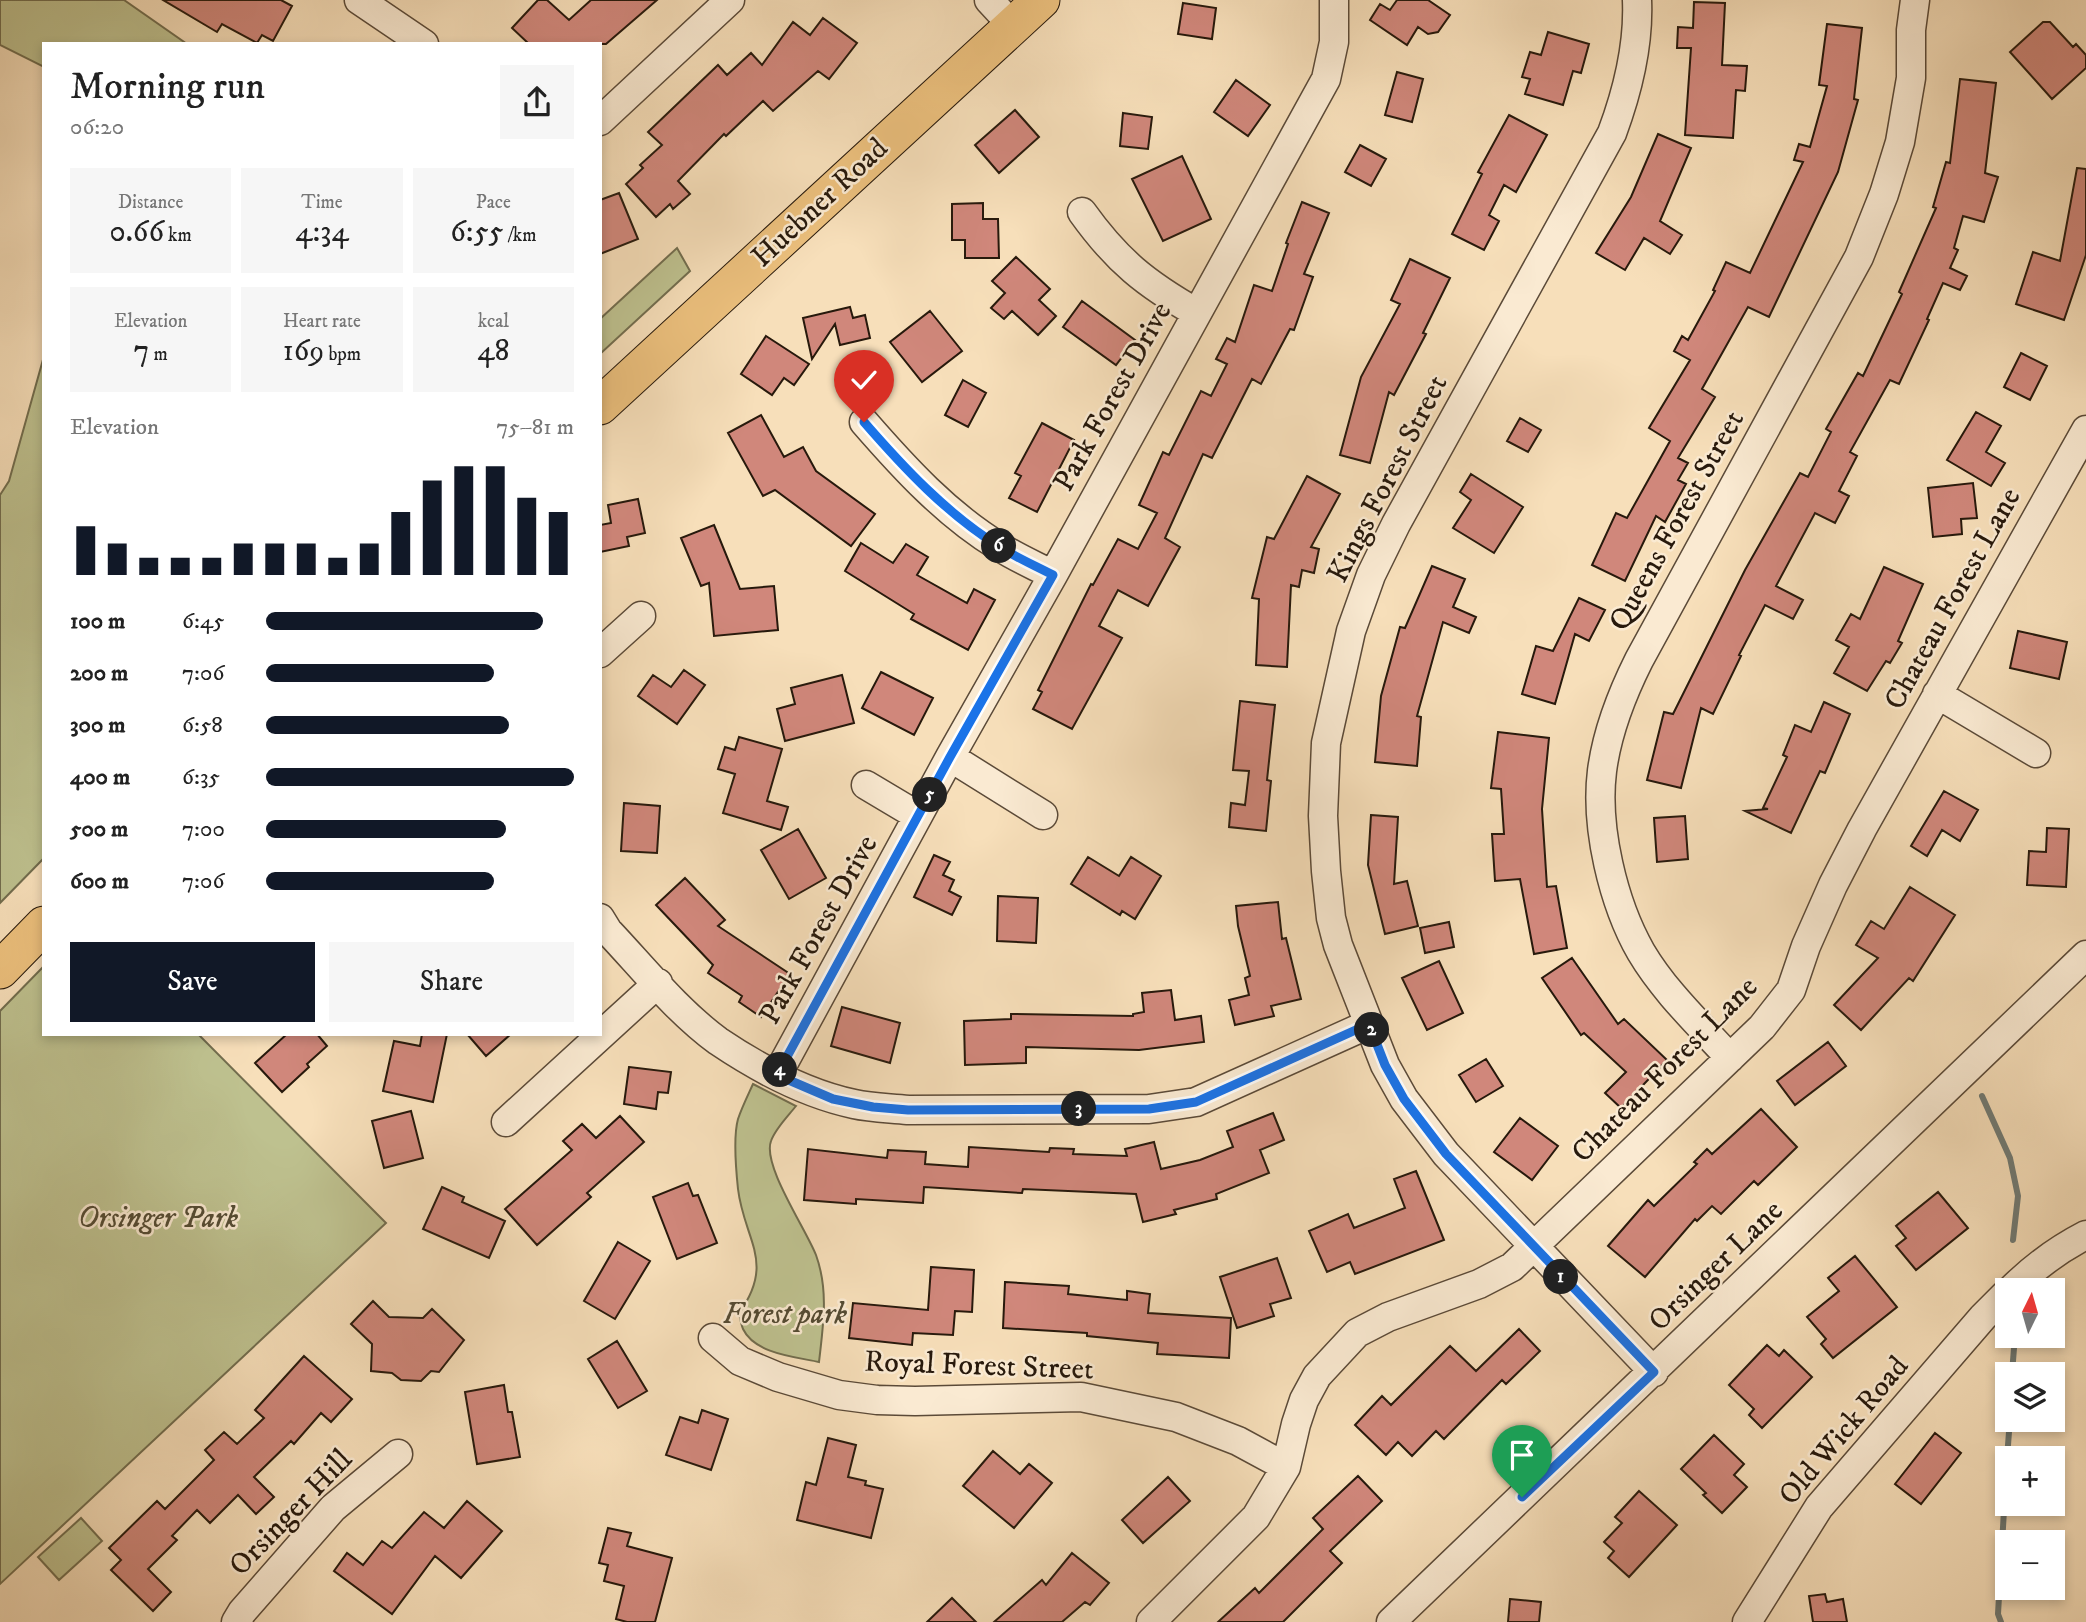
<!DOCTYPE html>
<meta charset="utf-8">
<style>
:root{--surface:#fff;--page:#f6f6f6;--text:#222;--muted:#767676;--accent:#111827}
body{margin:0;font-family:"IM FELL DW Pica",serif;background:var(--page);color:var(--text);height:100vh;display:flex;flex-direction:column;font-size:26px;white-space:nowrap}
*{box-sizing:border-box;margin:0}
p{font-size:23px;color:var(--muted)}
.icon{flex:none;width:38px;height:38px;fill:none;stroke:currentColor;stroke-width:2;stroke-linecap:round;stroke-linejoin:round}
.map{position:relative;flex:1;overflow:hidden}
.panel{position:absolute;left:42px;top:42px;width:560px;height:994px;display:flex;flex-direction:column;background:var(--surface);border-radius:0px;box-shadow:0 4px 10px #0003}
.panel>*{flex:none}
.needle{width:46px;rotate:5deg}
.buttons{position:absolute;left:1995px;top:1278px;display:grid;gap:14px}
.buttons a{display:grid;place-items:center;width:70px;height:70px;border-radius:0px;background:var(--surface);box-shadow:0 4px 10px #0003;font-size:35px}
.pin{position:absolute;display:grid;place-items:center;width:60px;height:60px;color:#fff;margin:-72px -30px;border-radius:50% 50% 50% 0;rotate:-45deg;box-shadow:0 0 7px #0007}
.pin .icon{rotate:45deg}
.km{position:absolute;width:35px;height:35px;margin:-18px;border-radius:50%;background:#222;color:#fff;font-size:19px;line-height:35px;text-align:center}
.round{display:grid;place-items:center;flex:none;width:74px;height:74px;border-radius:0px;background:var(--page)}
.head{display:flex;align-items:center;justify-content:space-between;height:119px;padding:0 28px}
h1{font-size:38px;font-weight:600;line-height:52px}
.stats{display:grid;grid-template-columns:repeat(3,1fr);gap:10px;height:119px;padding:7px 28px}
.stats div{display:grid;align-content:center;border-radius:0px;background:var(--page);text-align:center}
.stats b{font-size:30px;font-weight:600}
.stats small{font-size:19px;font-weight:400}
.stats p{font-size:19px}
.chart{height:196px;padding:14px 28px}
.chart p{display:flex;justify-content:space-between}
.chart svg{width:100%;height:126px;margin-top:7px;stroke:var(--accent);stroke-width:6}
.primary-button{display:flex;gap:14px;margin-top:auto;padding:14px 28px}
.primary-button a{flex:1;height:80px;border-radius:0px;background:var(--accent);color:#fff;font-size:28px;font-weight:600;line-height:80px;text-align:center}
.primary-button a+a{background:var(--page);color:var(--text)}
ul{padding:0 28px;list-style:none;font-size:23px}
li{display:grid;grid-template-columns:112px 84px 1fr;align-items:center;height:52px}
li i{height:18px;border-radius:9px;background:var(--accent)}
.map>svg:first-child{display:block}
</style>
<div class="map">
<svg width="2086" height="1622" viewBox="0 0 2086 1622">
<rect width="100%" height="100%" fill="#f7dfba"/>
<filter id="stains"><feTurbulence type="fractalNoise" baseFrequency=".00286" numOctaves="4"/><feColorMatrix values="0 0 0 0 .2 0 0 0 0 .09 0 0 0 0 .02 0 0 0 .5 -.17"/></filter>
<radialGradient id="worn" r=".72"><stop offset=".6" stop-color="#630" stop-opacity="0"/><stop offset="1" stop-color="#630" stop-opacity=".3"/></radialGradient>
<!-- green -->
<path fill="#bec18f" stroke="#726d4e" stroke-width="2" d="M0,0H124L187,44H44V67L0,45Z
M677,248L690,271L600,354V319Z
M44,356V858L0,903V495L9,481Z
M44,966V1034H198L386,1223L0,1584V1011Z
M753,1084L796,1106C788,1116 775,1129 771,1141C762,1165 806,1229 816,1255C829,1291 823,1326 819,1362C796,1357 755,1354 743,1329C741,1324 740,1318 739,1313C776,1262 744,1240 738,1189C736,1170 733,1137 738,1119C742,1107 748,1095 753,1084Z
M81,1518L102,1541L59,1580L38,1557Z"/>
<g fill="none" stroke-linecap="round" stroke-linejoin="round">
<!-- stream -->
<path stroke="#707a74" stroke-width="6" d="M1982,1096L2010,1158L2018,1196L2013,1240
M2012,1374L2015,1335
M2007,1458L2010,1419
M2001,1622L1998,1614L2007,1458"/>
</g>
<!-- building -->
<path fill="#d0877b" stroke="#27190c" stroke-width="2" d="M163,0H281L292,6L273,41L262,35L257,43L222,24L217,32Z
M538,0H547L569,20L591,0H657L606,44H529L512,28Z
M1397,0H1428L1450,15L1438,32L1428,34L1418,27L1407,45L1370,20L1380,4L1390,10Z
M1694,2L1725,3L1722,65L1747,66L1745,91L1736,90L1733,138L1685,135L1691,48H1677L1678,27L1693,28Z
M1183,3L1216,8L1212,39L1178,34Z
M823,18L857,43L829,79L818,71L773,111L763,101L726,136L724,134L678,181L690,194L673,209L670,204L656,217L626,184L643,168L640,165L662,145L648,132L718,65L727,75L751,53L762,65L793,22L810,35Z
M2043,22H2050L2073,47L2076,44L2086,55V68L2052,99L2010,52Z
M1827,24L1862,28L1854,99L1858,100L1838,172L1769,317L1748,307L1702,389L1715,397L1678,458L1688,463L1678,480L1686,484L1665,522L1656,516L1625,581L1592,565L1616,513L1627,518L1670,441L1649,428L1690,360L1674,351L1682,336L1688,340L1715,291L1713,290L1726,262L1750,273L1803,162L1794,160L1799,144L1810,147L1827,86L1819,85Z
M1548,32L1589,44L1581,73L1573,71L1563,105L1525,94L1530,79L1522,77L1530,52L1541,55Z
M1397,72L1423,79L1412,122L1385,115Z
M1960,79L1996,83L1985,173L1998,177L1984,222L1963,216L1954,248L1958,250L1950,268L1967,276L1960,290L1943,283L1927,319L1929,320L1899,384L1890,380L1850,452L1857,456L1839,491L1849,496L1835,523L1815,513L1776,586L1803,600L1793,619L1765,605L1739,655L1741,656L1713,714L1701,708L1681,788L1647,780L1664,712L1673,714L1745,570L1800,473L1808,477L1831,432L1826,429L1858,373L1863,376L1902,294L1899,292L1936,208L1933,207L1946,162L1950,163Z
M1236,80L1270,105L1248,136L1214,112Z
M1015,110L1039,137L999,173L975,145Z
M1123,113L1152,117L1148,149L1120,146Z
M1509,115L1547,135L1516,192L1504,185L1489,215L1499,221L1484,250L1452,234L1482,174L1478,172Z
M1658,134L1691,148L1660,221L1682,235L1670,254L1644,238L1625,270L1596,253L1631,197Z
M1360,145L1386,159L1371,186L1345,172Z
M1182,156L1211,219L1163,241L1132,179Z
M2077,168L2086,169V255L2064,320L2016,304L2033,252L2060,261Z
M619,193L638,239L600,254V200Z
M1302,202L1329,213L1304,274L1313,277L1294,330L1290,329L1261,384L1252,379L1212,458L1203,454L1165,538L1180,547L1148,606L1118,590L1099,626L1122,638L1072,729L1033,709L1042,692L1038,690L1091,584L1093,585L1118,539L1138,549L1157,513L1139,505L1163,452L1169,455L1201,391L1211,396L1227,364L1216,359L1227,338L1235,342L1254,285L1272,291L1288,244L1286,243Z
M983,203V219H998L999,258H965V240H952V204Z
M1016,257L1050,289L1039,300L1056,316L1038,335L1012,311L1004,319L991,308L1005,293L992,281Z
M1410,259L1450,278L1423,333L1426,334L1394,395L1389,392L1370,463L1340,455L1361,377L1400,304L1391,300Z
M1082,301L1135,340L1116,365L1063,327Z
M850,307L853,318L865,315L870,338L840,345L835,324L812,359L803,318Z
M930,311L962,351L922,382L890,342Z
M766,336L809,364L794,385L784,378L772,395L741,374Z
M2021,353L2047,366L2030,400L2004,387Z
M963,380L986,393L968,427L945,415Z
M1976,412L2001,426L1986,452L2005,463L1991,486L1947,460Z
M761,415L784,457L803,447L816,471L875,514L851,546L775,490L763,496L728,433Z
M1520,418L1541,430L1528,452L1507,441Z
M1042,423L1074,440L1037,512L1009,498L1021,476L1015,473Z
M1471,474L1523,507L1494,553L1453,528L1471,500L1460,492Z
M1307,476L1340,494L1311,547L1319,549L1314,573L1302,570L1299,587L1291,585L1287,667L1256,665L1259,599L1252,598L1267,537L1274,539Z
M1973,483L1977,518L1961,519L1962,534L1933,537L1928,488Z
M638,499L645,533L627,537L629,546L600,552V525L611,523L608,505Z
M714,525L740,589L774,586L778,630L714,636L709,583L701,586L681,538Z
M861,543L893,563L906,544L928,557L917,575L967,603L974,589L995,600L968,650L911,619L914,614L845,571Z
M1432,566L1465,579L1453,607L1476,617L1469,633L1443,622L1417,716L1421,717L1417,766L1375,762L1381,696L1400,627L1405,628Z
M1884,567L1923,584L1898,641L1902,643L1890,663L1886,661L1867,691L1834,673L1849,647L1836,640L1851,614L1860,619Z
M1579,598L1605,610L1589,641L1575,634L1555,704L1522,694L1536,646L1553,651Z
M2018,631L2067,642L2059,679L2010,668Z
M684,670L705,685L677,724L638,696L653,675L671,687Z
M881,672L933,698L914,735L862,708Z
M842,675L854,723L785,741L777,709L795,704L791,688Z
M1240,701L1275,705L1267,780L1271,781L1266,831L1229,827L1231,803L1245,805L1249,771L1233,770Z
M1824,702L1850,714L1825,773L1820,771L1791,833L1745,811L1768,809L1763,808L1787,757L1783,755L1795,725L1811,732Z
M1498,732L1549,738L1542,809L1547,887L1556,886L1567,948L1534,954L1520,879L1495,881L1492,834H1504L1501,789L1491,788Z
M739,737L782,749L767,801L788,807L781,830L723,813L735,774L718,769L725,747L735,750Z
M1944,791L1978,810L1960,841L1942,830L1927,856L1911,846Z
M624,803L660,806L657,853L621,851Z
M1371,815L1398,817L1394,884L1407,881L1418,926L1385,934L1368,865Z
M1685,816L1688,859L1657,862L1654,818Z
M2047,828L2069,829L2066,887L2027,885L2029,851L2046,852Z
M798,829L826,878L789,899L761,850Z
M934,855L950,862L943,875L954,880L949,891L961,897L952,915L914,897Z
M1088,857L1119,876L1131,857L1161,876L1135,919L1122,911L1120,915L1071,884Z
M685,878L725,920L718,926L790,974L761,1017L739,1002L742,996L708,973L713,965L656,905Z
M1910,887L1955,915L1913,981L1909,978L1861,1030L1834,1005L1878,958L1856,945L1871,921L1884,929Z
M998,896L1038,898L1036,943L997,941Z
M1278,902L1282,939L1286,938L1301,999L1271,1006L1274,1016L1235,1025L1229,1000L1249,995L1245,978L1250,976L1238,926L1236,906Z
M1449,922L1454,947L1425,953L1420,928Z
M1572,958L1618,1024L1624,1019L1667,1060L1621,1108L1605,1093L1626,1072L1584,1033L1581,1035L1542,978Z
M1439,961L1463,1013L1427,1030L1402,978Z
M1171,990L1175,1020L1201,1016L1204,1042L1139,1050L1026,1047V1063L965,1065L964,1021L1011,1019V1014L1133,1016V1014L1144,1012L1142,993Z
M842,1007L900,1023L890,1063L831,1046Z
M287,1034H317L327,1046L307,1064L309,1067L282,1092L255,1063Z
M422,1034H447L433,1102L383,1091L394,1041L420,1046Z
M467,1034H511L486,1056Z
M1828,1042L1846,1066L1795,1105L1777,1081Z
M1486,1059L1503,1086L1476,1102L1459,1075Z
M629,1067L671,1072L668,1093L658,1092L656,1109L624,1104Z
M1761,1109L1797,1147L1758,1185L1754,1181L1721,1214L1712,1206L1697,1221L1695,1219L1645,1277L1608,1246L1648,1200L1654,1206L1697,1164L1694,1162L1707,1149L1712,1154Z
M411,1111L423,1158L384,1168L372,1121Z
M1273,1113L1284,1140L1260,1150L1269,1173L1216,1194L1217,1199L1174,1210L1176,1214L1143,1222L1136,1194L1023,1189L1022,1193L924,1187L923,1203L856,1199V1204L804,1200L808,1149L887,1158L888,1150L926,1152L925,1164L968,1167L969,1147L1049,1152L1050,1148L1074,1149L1073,1154L1127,1156L1125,1149L1154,1142L1161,1169L1200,1160L1233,1147L1227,1131Z
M620,1116L644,1142L587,1193L591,1197L537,1245L505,1209L572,1150L563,1141L582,1124L596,1138Z
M1520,1118L1558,1146L1532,1180L1494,1152Z
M1416,1171L1444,1240L1355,1274L1350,1262L1327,1272L1309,1231L1348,1214L1354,1228L1405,1208L1394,1179Z
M688,1183L693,1196L698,1195L717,1243L677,1259L653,1197Z
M442,1187L464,1197L462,1202L505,1221L489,1258L423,1229Z
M1938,1192L1968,1228L1916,1270L1896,1246L1906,1238L1896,1226Z
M618,1242L650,1261L615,1319L584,1301Z
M1855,1256L1897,1307L1833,1358L1821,1344L1826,1339L1807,1317L1839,1291L1828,1278Z
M1277,1258L1291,1298L1270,1304L1274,1316L1237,1328L1220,1277Z
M931,1267L974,1270L972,1312L955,1311L953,1335L913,1333L912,1345L849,1338L853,1303L928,1310Z
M1005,1282L1069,1286L1068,1294L1127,1300V1291L1150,1294L1148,1313L1231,1318L1229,1358L1157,1354L1158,1343L1087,1336V1333L1003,1328Z
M373,1301L389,1317L423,1318L432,1309L464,1340L439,1372L431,1371L421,1381L401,1380L392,1373L371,1371L372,1344L351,1324Z
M1519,1329L1540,1351L1506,1384L1502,1380L1444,1439L1436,1431L1412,1456L1398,1442L1386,1455L1355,1425L1382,1396L1391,1405L1450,1346L1476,1371Z
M617,1341L647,1391L618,1408L588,1359Z
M1767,1345L1779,1356L1784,1350L1812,1377L1762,1428L1749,1415L1754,1409L1729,1385Z
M304,1356L352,1399L331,1422L321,1413L294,1444L291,1441L254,1477L274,1497L256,1514L238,1495L210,1523L197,1510L172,1536L177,1540L148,1569L171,1592L153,1611L111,1570L121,1560L109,1548L157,1501L165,1509L214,1460L205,1450L224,1432L237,1444L264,1418L255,1410Z
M504,1385L508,1412H512L520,1457L477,1464L465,1392Z
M702,1410L728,1419L711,1470L666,1455L680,1417L698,1423Z
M1935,1433L1961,1453L1921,1504L1895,1484Z
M1714,1435L1744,1464L1734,1475L1747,1487L1722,1513L1703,1495L1706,1493L1681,1469Z
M828,1438L856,1445L848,1477L866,1481L865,1485L883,1489L871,1538L797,1520L806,1482L816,1485Z
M993,1451L1020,1474L1029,1464L1052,1483L1014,1528L963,1486Z
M1358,1476L1382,1501L1330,1551L1342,1563L1283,1622H1218L1255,1588L1259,1593L1323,1529L1313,1518Z
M1168,1477L1190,1501L1143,1543L1122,1520Z
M1639,1491L1677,1525L1629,1577L1608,1558L1614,1551L1604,1542L1622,1523L1615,1517Z
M467,1501L502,1531L461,1578L435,1556L392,1614L334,1571L347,1553L363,1565L382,1541L392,1548L424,1512L444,1528Z
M608,1528L631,1533L627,1546L672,1558L655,1622H627L616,1619L624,1586L604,1581L608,1565L599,1563Z
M1072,1553L1109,1583L1090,1605L1085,1602L1062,1622H994L1042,1580L1046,1585Z
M1825,1594L1827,1602L1843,1599L1847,1622H1813L1809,1596Z
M952,1598L976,1622H927Z
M1510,1599L1541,1602L1539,1622H1508Z"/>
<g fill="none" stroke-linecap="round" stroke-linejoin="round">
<defs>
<path id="minor" d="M359,0L424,44
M989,0L1013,26
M1637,0C1639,46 1628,90 1612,133L1396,524L1371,575L1351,631L1326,743L1323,816L1326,871L1331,918L1338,945L1385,1065L1404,1099L1446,1154L1654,1372
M600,121L730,0
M1082,212C1117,261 1146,284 1197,313
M864,422C904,468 947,515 1000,547C1017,558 1036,566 1053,575
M600,653L641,616
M1937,694L2036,753
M950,757L1043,815
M866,785L918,816
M600,918L608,931C643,968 677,1011 718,1041C758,1068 807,1094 854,1104C872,1108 890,1108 908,1110L1149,1109L1196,1102L1369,1024
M1730,1058C1699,1024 1664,991 1641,952C1613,903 1595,827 1602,771C1607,732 1622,694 1639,660L1859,257L1884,194L1900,142L1911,78V30L1915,0
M777,1075L950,757L1053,575L1326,79L1334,42V0
M506,1122L658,983
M2011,1290C2034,1267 2057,1250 2086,1235
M713,1338L740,1361L778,1377L839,1395L877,1400L915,1401L1081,1397L1176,1417L1238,1441L1286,1467
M236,1622L242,1612L333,1508L398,1454
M1151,1622L1256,1517L1286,1467L1296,1424L1304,1400L1317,1376L1357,1333L1388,1317L1479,1284L1512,1267L1762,1027L1791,990L1806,946L1833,885L1862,829L2086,430
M1391,1622L2086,955
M1747,1622L1819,1507L1983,1317L2007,1293"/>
<path id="major" d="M600,406L1041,0
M0,970L44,925"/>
</defs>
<!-- minor casing -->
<use href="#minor" stroke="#5b4a38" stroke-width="31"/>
<!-- major casing -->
<use href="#major" stroke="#27190c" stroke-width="39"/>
<!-- minor -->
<use href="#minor" stroke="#faead2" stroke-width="28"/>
<!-- major -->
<use href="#major" stroke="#ecc07d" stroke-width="37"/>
</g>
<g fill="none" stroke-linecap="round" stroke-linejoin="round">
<defs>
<path id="route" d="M864,422C904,468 947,514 1000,547C1017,558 1036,566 1053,575L950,757L777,1075L833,1099L873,1107L908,1110L1149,1109L1196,1102L1369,1024L1385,1065L1404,1099L1446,1154L1654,1372L1522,1497"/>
</defs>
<!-- route casing -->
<use href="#route" stroke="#fff" stroke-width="14"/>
<!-- route -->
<use href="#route" stroke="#1a73e8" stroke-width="9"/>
</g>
<g text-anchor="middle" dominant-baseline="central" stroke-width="5" stroke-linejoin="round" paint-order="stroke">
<!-- street labels -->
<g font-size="30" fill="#27190c" stroke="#faead2">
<text transform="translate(820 203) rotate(-43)">Huebner Road</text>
<text transform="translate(1113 397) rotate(-61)">Park Forest Drive</text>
<text transform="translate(1388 479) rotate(-63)">Kings Forest Street</text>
<text transform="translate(1677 521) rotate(-61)">Queens Forest Street</text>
<text transform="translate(1953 599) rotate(-61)">Chateau Forest Lane</text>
<text transform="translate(819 930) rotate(-61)">Park Forest Drive</text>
<text transform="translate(1665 1070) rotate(-45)">Chateau Forest Lane</text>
<text transform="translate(1716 1266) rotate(-44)">Orsinger Lane</text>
<text transform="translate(979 1366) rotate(2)">Royal Forest Street</text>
<text transform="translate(1844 1431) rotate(-50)">Old Wick Road</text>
<text transform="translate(291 1513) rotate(-46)">Orsinger Hill</text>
</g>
<!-- park labels -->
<g font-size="30" font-style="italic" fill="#544b33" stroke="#faead2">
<text x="158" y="1218">Orsinger Park</text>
<text x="785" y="1314">Forest park</text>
</g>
</g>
<rect width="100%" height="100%" filter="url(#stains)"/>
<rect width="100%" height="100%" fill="url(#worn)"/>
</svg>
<div class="buttons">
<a><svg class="needle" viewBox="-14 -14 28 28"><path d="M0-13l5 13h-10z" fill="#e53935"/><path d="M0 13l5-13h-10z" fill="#767676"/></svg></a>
<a><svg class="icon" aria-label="layers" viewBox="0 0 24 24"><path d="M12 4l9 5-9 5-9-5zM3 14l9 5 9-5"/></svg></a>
<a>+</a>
<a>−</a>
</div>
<div class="pin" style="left:1522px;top:1497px;background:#1e9e55"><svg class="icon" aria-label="arrive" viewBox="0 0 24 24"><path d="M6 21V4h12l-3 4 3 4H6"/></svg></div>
<div class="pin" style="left:864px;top:422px;background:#d93025"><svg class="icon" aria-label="check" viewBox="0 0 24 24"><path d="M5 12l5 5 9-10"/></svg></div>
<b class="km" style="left:1561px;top:1277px">1</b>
<b class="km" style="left:1372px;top:1030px">2</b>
<b class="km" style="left:1079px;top:1109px">3</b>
<b class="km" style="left:780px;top:1070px">4</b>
<b class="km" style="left:930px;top:795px">5</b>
<b class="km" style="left:999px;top:546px">6</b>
<section class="panel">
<div class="head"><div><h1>Morning run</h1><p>06:20</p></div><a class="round"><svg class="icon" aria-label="share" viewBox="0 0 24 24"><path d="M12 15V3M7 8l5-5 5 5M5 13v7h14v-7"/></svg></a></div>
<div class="stats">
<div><p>Distance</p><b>0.66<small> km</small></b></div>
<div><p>Time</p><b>4:34</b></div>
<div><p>Pace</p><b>6:55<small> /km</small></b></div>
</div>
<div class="stats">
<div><p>Elevation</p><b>7<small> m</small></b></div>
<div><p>Heart rate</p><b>169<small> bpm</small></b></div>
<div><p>kcal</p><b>48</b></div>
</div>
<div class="chart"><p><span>Elevation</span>75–81 m</p>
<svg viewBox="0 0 160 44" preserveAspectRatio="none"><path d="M5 44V27M15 44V33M25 44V38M35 44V38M45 44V38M55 44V33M65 44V33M75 44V33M85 44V38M95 44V33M105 44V22M115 44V11M125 44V6M135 44V6M145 44V17M155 44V22"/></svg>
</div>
<ul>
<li><b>100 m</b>6:45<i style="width:90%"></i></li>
<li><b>200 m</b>7:06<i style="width:74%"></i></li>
<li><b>300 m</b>6:58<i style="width:79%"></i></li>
<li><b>400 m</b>6:35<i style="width:100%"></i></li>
<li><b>500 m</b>7:00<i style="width:78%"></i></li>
<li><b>600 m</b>7:06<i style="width:74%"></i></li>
</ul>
<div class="primary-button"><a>Save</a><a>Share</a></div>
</section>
</div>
